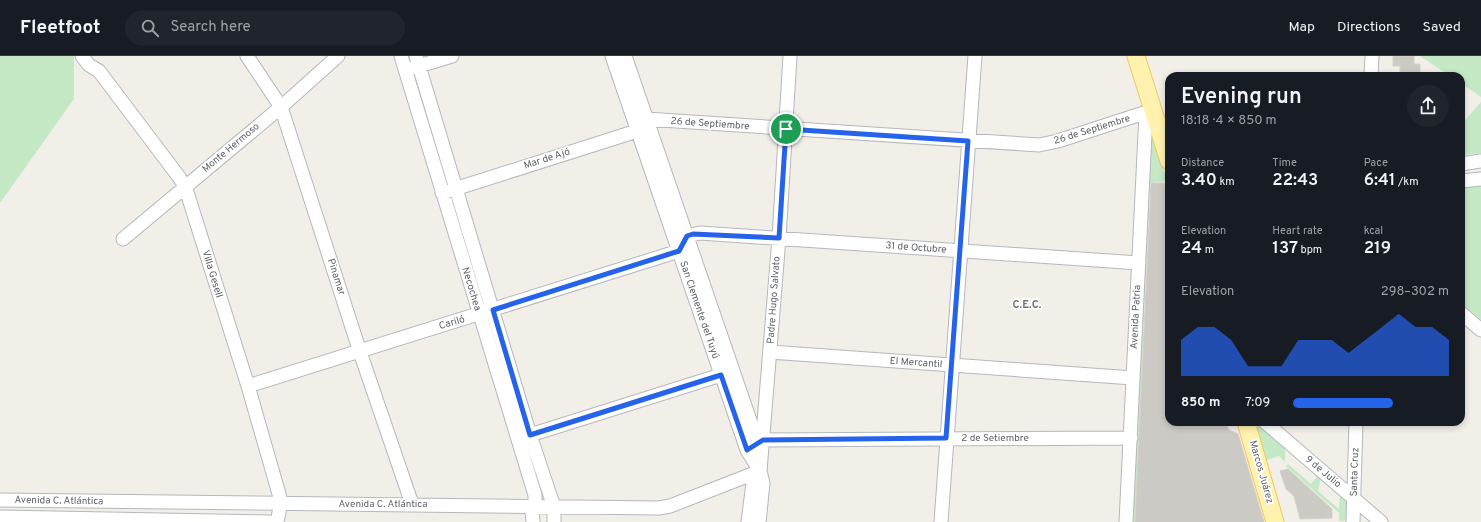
<!DOCTYPE html>
<meta charset="utf-8">
<style>
:root{--surface:#171b24;--page:#20242c;--text:#f1f3f6;--muted:#9ea1a6;--line:#363941;--accent:#2563eb}
body{margin:0;font-family:Overpass,sans-serif;background:var(--page);color:var(--text);height:100vh;display:flex;flex-direction:column;font-size:15px;white-space:nowrap}
*{box-sizing:border-box;margin:0}
p{font-size:13px;color:var(--muted)}
.icon{flex:none;width:22px;height:22px;fill:none;stroke:currentColor;stroke-width:2;stroke-linecap:round;stroke-linejoin:round}
.map{position:relative;flex:1;overflow:hidden}
.sheet{position:absolute;left:1165px;top:16px;width:300px;height:354px;display:flex;flex-direction:column;background:var(--surface);border-radius:12px;box-shadow:0 2px 6px #0003}
.sheet>*{flex:none}
.pin{position:absolute;display:grid;place-items:center;width:34px;height:34px;color:#fff;margin:-17px;border:2px solid #fff;border-radius:50%;box-shadow:0 1px 4px #0007}
.round{display:grid;place-items:center;flex:none;width:42px;height:42px;border-radius:21px;background:var(--page)}
.overview{display:flex;align-items:center;justify-content:space-between;height:68px;padding:0 16px}
h1{font-size:22px;font-weight:600;line-height:30px}
.stats{display:grid;grid-template-columns:repeat(3,1fr);gap:6px;height:68px;padding:4px 16px}
.stats div{display:grid;align-content:center}
.stats b{font-size:17px;font-weight:600}
.stats small{font-size:11px;font-weight:400}
.stats p{font-size:11px}
.chart{height:112px;padding:8px 16px}
.chart p{display:flex;justify-content:space-between}
.chart svg{width:100%;height:72px;margin-top:4px;fill:var(--accent);opacity:.7}
ul{padding:0 16px;list-style:none;font-size:13px}
li{display:grid;grid-template-columns:64px 48px 1fr;align-items:center;height:30px}
li i{height:10px;border-radius:5px;background:var(--accent)}
header{display:flex;align-items:center;gap:24px;box-sizing:border-box;height:56px;padding:0 20px;background:var(--surface);border-bottom:1px solid var(--line)}
header strong{font-size:19px}
nav{display:flex;gap:22px;margin-inline-start:auto;font-size:14px}
.search{width:280px;height:36px;background:var(--page);display:flex;align-items:center;gap:10px;box-sizing:border-box;padding:0 14px;border-radius:22px;color:var(--muted);font-size:15px}
.map>svg:first-child{display:block}
</style>
<header>
<strong>Fleetfoot</strong>
<div class="search"><svg class="icon" aria-label="search" viewBox="0 0 24 24"><circle cx="10" cy="10" r="6"/><path d="M15 15l6 6"/></svg>Search here</div>
<nav><a>Map</a><a>Directions</a><a>Saved</a></nav>
</header>
<div class="map">
<svg width="1481" height="466" viewBox="0 0 1481 466">
<rect width="100%" height="100%" fill="#f1efe8"/>
<!-- green -->
<path fill="#c5e8c5" d="M0,0H74V43L0,147Z
M1420,0H1481V41L1461,27V20H1450Z
M1481,46V97L1461,99V69Z
M1153,81L1167,125L1150,127L1135,466H1132L1151,83Z
M1481,128V264L1461,247V132L1465,130Z
M1257,369H1260L1285,389V406L1279,400L1266,404L1256,372Z
M1288,408L1311,428L1319,418L1321,421L1318,435L1339,453L1340,438L1348,447V465H1339V457L1286,410Z"/>
<!-- building -->
<path fill="#cccac5" stroke="#d6d1c6" d="M1393,0H1414V8H1420V20H1400V10H1393Z
M1151,127H1164L1169,145V366H1225L1229,374L1238,378L1264,466H1135Z
M1288,413L1332,453V462L1300,463L1294,440L1286,433L1280,415Z"/>
<g fill="none" stroke-linecap="round" stroke-linejoin="round">
<defs>
<path id="minor" d="M82,0L89,9L99,15L179,121L185,130L248,330L279,438L281,447L277,466
M247,0L281,51L360,296L412,448
M401,0L535,439V450L532,455L533,466
M416,0L530,379L554,451V466
M612,0L747,394L760,415
M625,0L755,379L763,384
M412,12L452,0
M1371,20L1372,0
M1461,108L1481,105
M1461,125L1481,123
M442,137L637,75L646,63L1039,89L1058,85L1153,54
M123,183L281,51L338,0
M1461,257L1481,274
M770,296L1133,322
M248,330L679,195L687,180L700,177L1139,207
M1265,366L1381,466
M530,379L721,319
M756,389L763,384L1131,382
M0,444L659,452L670,450L760,415
M0,461L269,466
M748,466L753,427L760,415
M759,466L763,427L760,415L779,182L790,0
M941,466L975,0
M1126,466L1146,57
M1353,466L1356,366"/>
<path id="major" d="M1136,0L1169,105
M1246,366L1275,466"/>
</defs>
<!-- minor casing -->
<use href="#minor" stroke="#b5b8bc" stroke-width="15"/>
<!-- major casing -->
<use href="#major" stroke="#f2c960" stroke-width="19"/>
<!-- minor -->
<use href="#minor" stroke="#fff" stroke-width="13"/>
<!-- major -->
<use href="#major" stroke="#fff2af" stroke-width="17"/>
</g>
<g fill="none" stroke-linecap="round" stroke-linejoin="round">
<defs>
<path id="route" d="M786,73L968,85L946,382L763,384L747,394L721,319L530,379L493,254L679,195L687,180L693,178L779,182Z"/>
</defs>
<!-- route casing -->
<use href="#route" stroke="#fff" stroke-width="8"/>
<!-- route -->
<use href="#route" stroke="#2563eb" stroke-width="5"/>
</g>
<g text-anchor="middle" dominant-baseline="central" stroke-width="3.5" stroke-linejoin="round" paint-order="stroke">
<!-- street labels -->
<g font-size="10" fill="#5f6368" stroke="#fff">
<text transform="translate(710 68) rotate(4)">26 de Septiembre</text>
<text transform="translate(1092 74) rotate(-17)">26 de Septiembre</text>
<text transform="translate(231 92) rotate(-40)">Monte Hermoso</text>
<text transform="translate(547 103) rotate(-18)">Mar de Ajó</text>
<text transform="translate(916 192) rotate(4)">31 de Octubre</text>
<text transform="translate(212 218) rotate(73)">Villa Gesell</text>
<text transform="translate(336 221) rotate(72)">Pinamar</text>
<text transform="translate(471 233) rotate(73)">Necochea</text>
<text transform="translate(774 244) rotate(-86)">Padre Hugo Salvato</text>
<text transform="translate(699 254) rotate(71)">San Clemente del Tuyú</text>
<text transform="translate(1136 261) rotate(-87)">Avenida Patria</text>
<text transform="translate(452 267) rotate(-17)">Cariló</text>
<text transform="translate(916 307) rotate(4)">El Mercantil</text>
<text x="995" y="382">2 de Setiembre</text>
<text transform="translate(1261 416) rotate(74)">Marcos Juárez</text>
<text transform="translate(1323 416) rotate(40)">9 de Julio</text>
<text transform="translate(1355 416) rotate(-88)">Santa Cruz</text>
<text transform="translate(59 445) rotate(1)">Avenida C. Atlántica</text>
<text x="383" y="448">Avenida C. Atlántica</text>
</g>
<!-- neighbourhood labels -->
<g font-size="11" font-weight="bold" fill="#70757a" stroke="#fff">
<text x="1027" y="249">C.E.C.</text>
</g>
</g>
</svg>
<div class="pin" style="left:786px;top:73px;background:#1e9e55"><svg class="icon" aria-label="arrive" viewBox="0 0 24 24"><path d="M6 21V4h12l-3 4 3 4H6"/></svg></div>
<section class="sheet">
<div class="overview"><div><h1>Evening run</h1><p>18:18 · 4 × 850 m</p></div><a class="round"><svg class="icon" aria-label="share" viewBox="0 0 24 24"><path d="M12 15V3M7 8l5-5 5 5M5 13v7h14v-7"/></svg></a></div>
<div class="stats">
<div><p>Distance</p><b>3.40<small> km</small></b></div>
<div><p>Time</p><b>22:43</b></div>
<div><p>Pace</p><b>6:41<small> /km</small></b></div>
</div>
<div class="stats">
<div><p>Elevation</p><b>24<small> m</small></b></div>
<div><p>Heart rate</p><b>137<small> bpm</small></b></div>
<div><p>kcal</p><b>219</b></div>
</div>
<div class="chart"><p><span>Elevation</span>298–302 m</p>
<svg viewBox="0 0 160 44" preserveAspectRatio="none"><path d="M0 44V22L10 14L20 14L30 22L40 38L50 38L60 38L70 22L80 22L90 22L100 30L110 22L120 14L130 6L140 14L150 14L160 22V44z"/></svg>
</div>
<ul>
<li><b>850 m</b>7:09<i style="width:64%"></i></li>
</ul>
</section>
</div>
